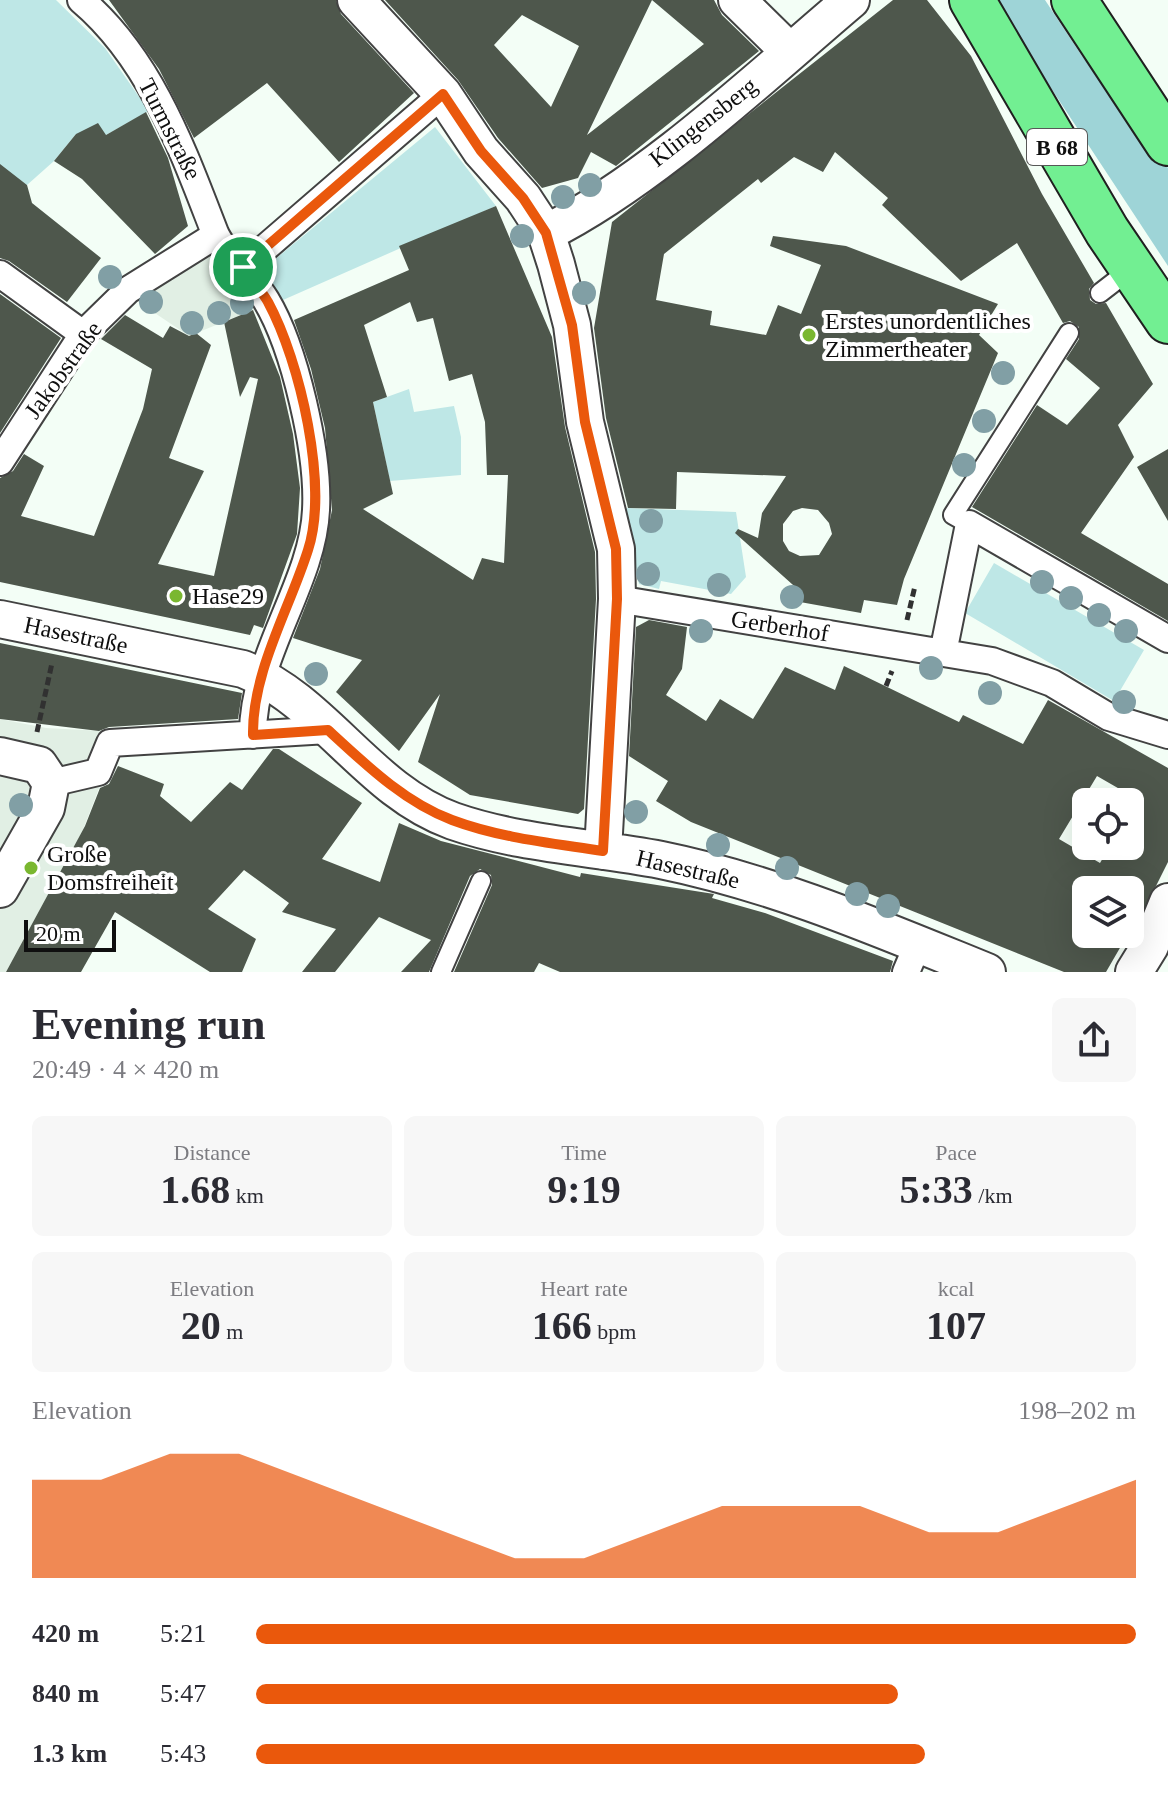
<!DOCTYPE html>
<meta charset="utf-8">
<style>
:root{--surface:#fff;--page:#f7f7f7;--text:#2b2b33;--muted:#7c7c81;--accent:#ea580c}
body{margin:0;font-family:Georgia,serif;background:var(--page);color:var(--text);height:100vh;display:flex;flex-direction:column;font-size:30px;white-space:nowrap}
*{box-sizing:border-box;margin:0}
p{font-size:26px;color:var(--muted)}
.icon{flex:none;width:44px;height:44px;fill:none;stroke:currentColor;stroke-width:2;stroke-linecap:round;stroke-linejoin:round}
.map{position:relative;height:972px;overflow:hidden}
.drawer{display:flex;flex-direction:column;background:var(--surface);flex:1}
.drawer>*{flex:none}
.controls{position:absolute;left:1072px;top:788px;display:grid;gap:16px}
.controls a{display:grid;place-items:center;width:72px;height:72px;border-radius:12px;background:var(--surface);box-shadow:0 8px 32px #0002;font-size:40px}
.scale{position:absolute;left:24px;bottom:20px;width:92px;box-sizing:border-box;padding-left:8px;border:4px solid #0f0f0f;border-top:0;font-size:22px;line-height:28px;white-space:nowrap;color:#0f0f0f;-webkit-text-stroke:6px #fff;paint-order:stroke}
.pin{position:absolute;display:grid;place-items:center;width:68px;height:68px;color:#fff;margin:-34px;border:4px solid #fff;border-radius:50%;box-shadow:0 2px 8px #0007}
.round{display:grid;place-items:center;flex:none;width:84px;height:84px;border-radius:12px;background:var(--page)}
.summary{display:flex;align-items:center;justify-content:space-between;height:136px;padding:0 32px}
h1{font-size:44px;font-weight:700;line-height:60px}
.figures{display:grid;grid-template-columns:repeat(3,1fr);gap:12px;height:136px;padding:8px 32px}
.figures div{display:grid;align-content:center;border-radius:12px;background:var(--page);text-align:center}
.figures b{font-size:40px;font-weight:700}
.figures small{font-size:22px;font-weight:400}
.figures p{font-size:22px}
.chart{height:224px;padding:16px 32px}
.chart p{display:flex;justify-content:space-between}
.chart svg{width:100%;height:144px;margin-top:8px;fill:var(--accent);opacity:.7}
ul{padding:0 32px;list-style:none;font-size:26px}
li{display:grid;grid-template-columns:128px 96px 1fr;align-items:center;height:60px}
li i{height:20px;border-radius:10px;background:var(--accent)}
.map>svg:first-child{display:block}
</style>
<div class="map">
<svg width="1168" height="972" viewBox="0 0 1168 972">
<rect width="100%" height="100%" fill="#f3fef6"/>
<!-- green -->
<path fill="#bee7e6" d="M0,0H56L105,48L149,111L106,135L76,134L54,161L27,185L0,166Z
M435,127L496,206L283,300L262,270Z
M409,389L414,412L454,406L461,437V475L390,481L373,402Z
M625,508L736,512L746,577L731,594L661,581L659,589L639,584Z
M994,563L1144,650L1114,701L965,613Z"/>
<!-- forest -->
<path fill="#9ed4d7" d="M993,0H1045L1082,56L1168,168V266Z"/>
<!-- plaza -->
<path fill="#e1efe4" d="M216,235L258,308L189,336L134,299Z
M0,719L46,728L121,732L82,832L6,972H0Z"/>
<!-- building -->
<path fill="#4e574c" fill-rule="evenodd" d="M109,0H336L341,14L414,93L339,162L267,83L194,138L159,69Z
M385,0H714L722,15L759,51L616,166L591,152L578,178L542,188L498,138L458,80ZM652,0L704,44L587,135ZM522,15L579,46L551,107L494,45Z
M893,0H927L971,56L1042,194L1094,283L1089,289L1090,300L1096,304L1106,303L1153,384L1118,425L1134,457L1081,533L1168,584V621L972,507L1037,405L1067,425L1100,388L1066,359L1079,339V327L1070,321L1063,323L1017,243L961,281L882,205L888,198L835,152L823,172L794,157L761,183L758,179L664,254L656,300L712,311L710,325L766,335L778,305L801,314L821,265L770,246L773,236L846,246L998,304L979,335L998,353L904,579L897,605L864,600L861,613L800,602L802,593L735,533L738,529L758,538L762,513L786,476L677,472L676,509L628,508L606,418L594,328L612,222ZM802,508L818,510L829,523L832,534L819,555L800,556L789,551L783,541V524L793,511Z
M146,112L168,158L188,226L155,254L82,179L54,161L76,134L98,123L106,135Z
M0,164L27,185L32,203L101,258L67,302L9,261L0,258Z
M496,206L552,337L565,427L595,552L596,599L584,809L578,814L470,795L418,762L440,694L399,751L336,692L362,660L293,638L320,569L332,510L325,428L311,369L294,320L409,270L399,246ZM410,302L417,322L433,318L449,381L472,374L485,422L487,475H508L504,563L482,558L473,580L363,509L393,494L373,402L387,397L364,325Z
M0,294L61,338L0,433Z
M253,310L280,377L293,434L300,488L297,534L263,628L254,625L250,635L0,582V478L13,471L24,454L44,466L21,516L94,536L143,409L152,369L101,339L125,315L163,338L170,326L189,336L196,333L211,345L169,458L204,471L158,564L214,576L258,379L250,377L240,397L224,322Z
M1168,449V521L1137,467Z
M649,620L687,627L682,669L666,695L706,721L720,699L753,719L785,667L835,690L844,666L959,722L963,715L1023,744L1048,700L1168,768V862L1134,930L1130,931V890H1086V934H1128L1106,972H1064L691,822L656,801L668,781L629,756L636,627ZM1097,776L1130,795V846H1110L1100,863L1059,839Z
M0,643L242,693L238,719L109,727L99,731L0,719Z
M273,749H279L362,803L322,859L380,882L399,823L441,841L580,877L581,873L714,894L712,898L765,913L893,961L890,972H560L539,963L534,972H454L492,885L491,875L480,869L470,876L429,972H401L431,940L379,917L335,972H302L336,929L282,912L289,903L244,870L208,909L256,939L242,972H210L115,912L81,972H6L85,826L100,788L109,784L118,766L164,784L160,796L191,822L230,782L242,790Z"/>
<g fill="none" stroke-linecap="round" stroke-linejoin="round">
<defs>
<path id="service" d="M1100,293L1131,269
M969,524L953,515L1069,333
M441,972L481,881"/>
<path id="pedestrian" d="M81,0C151,59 183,151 215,233C224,254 253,278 266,300C295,348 319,454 316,510C313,583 252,657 253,735
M243,267L443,94
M0,274L83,334
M0,462L83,334L128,290L216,235
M617,599L992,661L1052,683L1109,717L1168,735
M943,653L969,524L1168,639
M51,783L98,772L110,743L328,730
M906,972L918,944"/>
<path id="minor" d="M356,0L443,94L481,151L523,198L546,233L556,264L572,325L585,422L616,549L617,599L603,851
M737,0L790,52
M546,233C652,180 760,77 851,0
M0,619L243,669C324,701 369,791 453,821C519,844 592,847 661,860C774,883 881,929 987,972
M0,756L39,765L51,783L46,808L0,889
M1134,972L1150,946L1168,902"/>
<path id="primary" d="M972,0L1107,231L1168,321
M1074,0L1168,143"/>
</defs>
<!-- service casing -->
<use href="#service" stroke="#424242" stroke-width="22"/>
<!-- pedestrian casing -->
<use href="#pedestrian" stroke="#424242" stroke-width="30"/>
<!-- minor casing -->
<use href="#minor" stroke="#424242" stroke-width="40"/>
<!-- primary casing -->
<use href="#primary" stroke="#202020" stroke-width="48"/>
<!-- path -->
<path stroke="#313131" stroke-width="5" stroke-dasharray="8 4" stroke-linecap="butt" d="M907,620L915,586
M886,686L892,671
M37,732L52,663"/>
<!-- service -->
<use href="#service" stroke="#fff" stroke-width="18"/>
<!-- pedestrian -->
<use href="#pedestrian" stroke="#fff" stroke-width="26"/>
<!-- minor -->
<use href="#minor" stroke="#fff" stroke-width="36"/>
<!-- primary -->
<use href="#primary" stroke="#72ef92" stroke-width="44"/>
</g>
<!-- trees -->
<g fill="#819fa5">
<circle cx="590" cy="185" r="12"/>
<circle cx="563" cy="197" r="12"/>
<circle cx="522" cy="236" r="12"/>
<circle cx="110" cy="277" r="12"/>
<circle cx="584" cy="293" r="12"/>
<circle cx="151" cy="302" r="12"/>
<circle cx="242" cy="303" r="12"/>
<circle cx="219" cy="313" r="12"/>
<circle cx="192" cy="323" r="12"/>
<circle cx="1003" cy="373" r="12"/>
<circle cx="984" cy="421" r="12"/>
<circle cx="964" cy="465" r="12"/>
<circle cx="651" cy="521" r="12"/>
<circle cx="648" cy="574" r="12"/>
<circle cx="1042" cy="582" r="12"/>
<circle cx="719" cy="585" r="12"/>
<circle cx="792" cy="597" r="12"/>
<circle cx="1071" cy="598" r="12"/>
<circle cx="1099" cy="615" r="12"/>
<circle cx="701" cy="631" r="12"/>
<circle cx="1126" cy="631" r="12"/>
<circle cx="931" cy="668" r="12"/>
<circle cx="316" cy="674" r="12"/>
<circle cx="990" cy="693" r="12"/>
<circle cx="1124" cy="702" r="12"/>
<circle cx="21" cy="805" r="12"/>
<circle cx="636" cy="812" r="12"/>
<circle cx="718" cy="845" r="12"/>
<circle cx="787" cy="868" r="12"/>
<circle cx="857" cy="894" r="12"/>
<circle cx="888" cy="906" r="12"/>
</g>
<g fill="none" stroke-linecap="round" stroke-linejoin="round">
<defs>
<path id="route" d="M443,94L481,151L523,198L546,233L572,325L585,422L616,549L617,599L603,851C552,843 500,838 452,820C404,802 365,764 328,730L253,735C252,672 289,610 308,550C329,486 300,361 268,302C261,290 251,279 243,267Z"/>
</defs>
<!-- route casing -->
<use href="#route" stroke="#fff" stroke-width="16"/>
<!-- route -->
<use href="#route" stroke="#ea580c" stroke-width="10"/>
</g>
<!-- markers -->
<g fill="#7ab730" stroke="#fff" stroke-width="3">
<circle cx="809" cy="335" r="8"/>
<circle cx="176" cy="596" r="8"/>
<circle cx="31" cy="868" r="8"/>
</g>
<g text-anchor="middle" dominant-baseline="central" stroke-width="8" stroke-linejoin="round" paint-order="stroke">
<!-- shield labels -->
<rect fill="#fff" stroke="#575757" stroke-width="2" x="1027" y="129" width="60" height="36" rx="6"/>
<g font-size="22" font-weight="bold" fill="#0f0f0f">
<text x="1057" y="147">B 68</text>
</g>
<!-- street labels -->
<g font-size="24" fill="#0f0f0f" stroke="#fff">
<text transform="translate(703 122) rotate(-38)">Klingensberg</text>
<text transform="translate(170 129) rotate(63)">Turmstraße</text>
<text transform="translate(63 370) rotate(-54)">Jakobstraße</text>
<text transform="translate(780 626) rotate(9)">Gerberhof</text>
<text transform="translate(76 635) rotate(12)">Hasestraße</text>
<text transform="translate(688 869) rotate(13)">Hasestraße</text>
</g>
<!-- poi labels -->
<g font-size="24" fill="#0f0f0f" stroke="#fff" text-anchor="start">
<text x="825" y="321">Erstes unordentliches<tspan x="825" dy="28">Zimmertheater</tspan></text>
<text x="192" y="596">Hase29</text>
<text x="47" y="854">Große<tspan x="47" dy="28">Domsfreiheit</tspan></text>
</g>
</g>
</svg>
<div class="controls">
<a><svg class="icon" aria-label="locate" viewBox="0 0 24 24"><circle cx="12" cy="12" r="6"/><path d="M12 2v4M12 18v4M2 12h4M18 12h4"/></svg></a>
<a><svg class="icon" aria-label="layers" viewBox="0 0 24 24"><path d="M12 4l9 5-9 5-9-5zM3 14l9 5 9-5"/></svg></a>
</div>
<div class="scale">20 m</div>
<div class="pin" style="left:243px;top:267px;background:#1e9e55"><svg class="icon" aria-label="arrive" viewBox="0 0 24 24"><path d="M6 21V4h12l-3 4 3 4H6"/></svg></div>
</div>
<section class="drawer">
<div class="summary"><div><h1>Evening run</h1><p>20:49 · 4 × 420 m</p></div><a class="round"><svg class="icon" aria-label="share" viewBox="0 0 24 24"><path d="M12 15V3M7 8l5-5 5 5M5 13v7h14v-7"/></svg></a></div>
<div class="figures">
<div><p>Distance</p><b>1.68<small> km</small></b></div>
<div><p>Time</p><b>9:19</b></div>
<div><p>Pace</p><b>5:33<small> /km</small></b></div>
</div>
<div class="figures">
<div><p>Elevation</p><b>20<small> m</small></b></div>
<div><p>Heart rate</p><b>166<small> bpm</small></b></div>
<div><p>kcal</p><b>107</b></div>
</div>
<div class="chart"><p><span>Elevation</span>198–202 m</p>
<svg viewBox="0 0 160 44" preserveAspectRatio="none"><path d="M0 44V14L10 14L20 6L30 6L40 14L50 22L60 30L70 38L80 38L90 30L100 22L110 22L120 22L130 30L140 30L150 22L160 14V44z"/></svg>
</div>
<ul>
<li><b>420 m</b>5:21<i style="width:100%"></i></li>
<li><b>840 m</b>5:47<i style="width:73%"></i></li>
<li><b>1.3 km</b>5:43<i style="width:76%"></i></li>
</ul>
</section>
